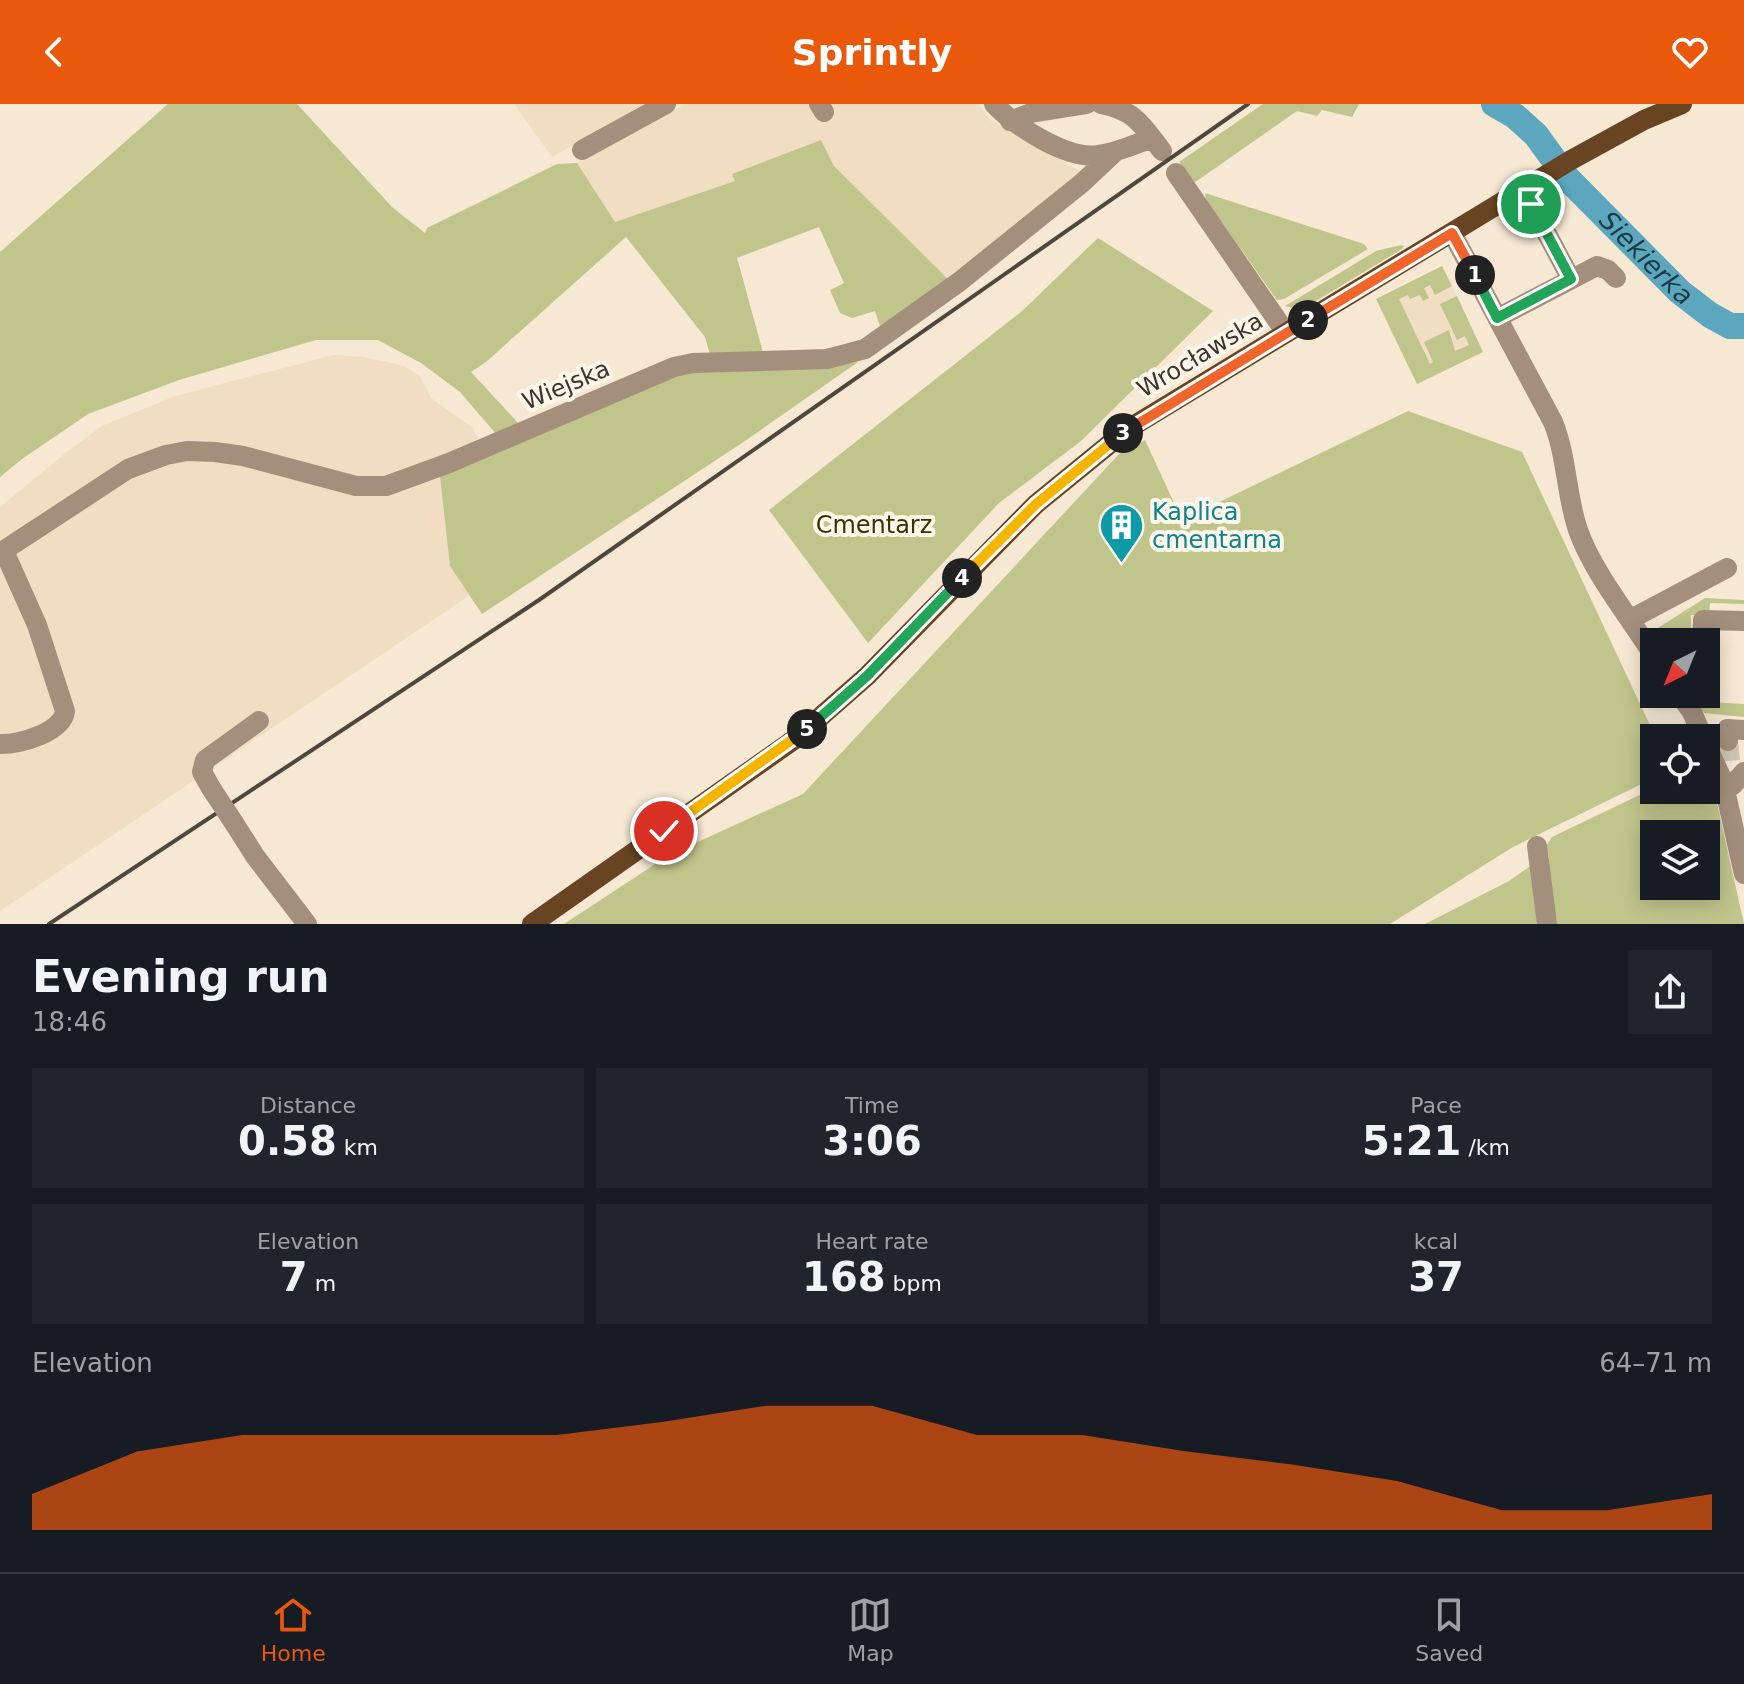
<!DOCTYPE html>
<meta charset="utf-8">
<style>
:root{--surface:#171b24;--page:#20242c;--text:#f1f3f6;--muted:#9ea1a6;--line:#363941;--accent:#ea580c}
body{margin:0;font-family:"DejaVu Sans",sans-serif;background:var(--page);color:var(--text);height:100vh;display:flex;flex-direction:column;font-size:30px;white-space:nowrap}
*{box-sizing:border-box;margin:0}
p{font-size:26px;color:var(--muted)}
.icon{flex:none;width:44px;height:44px;fill:none;stroke:currentColor;stroke-width:2;stroke-linecap:round;stroke-linejoin:round}
.map{position:relative;height:820px;overflow:hidden}
.side{display:flex;flex-direction:column;background:var(--surface);flex:1}
.side>*{flex:none}
.needle{width:52px;rotate:223deg}
.fabs{position:absolute;left:1640px;top:524px;display:grid;gap:16px}
.fabs a{display:grid;place-items:center;width:80px;height:80px;border-radius:0px;background:var(--surface);box-shadow:0 4px 20px #0003;font-size:40px}
.pin{position:absolute;display:grid;place-items:center;width:68px;height:68px;color:#fff;margin:-34px;border:4px solid #fff;border-radius:50%;box-shadow:0 2px 8px #0007}
.km{position:absolute;width:40px;height:40px;margin:-20px;border-radius:50%;background:#222;color:#fff;font-size:22px;line-height:40px;text-align:center}
.round{display:grid;place-items:center;flex:none;width:84px;height:84px;border-radius:0px;background:var(--page)}
.head{display:flex;align-items:center;justify-content:space-between;height:136px;padding:0 32px}
h1{font-size:44px;font-weight:600;line-height:60px}
.metrics{display:grid;grid-template-columns:repeat(3,1fr);gap:12px;height:136px;padding:8px 32px}
.metrics div{display:grid;align-content:center;border-radius:0px;background:var(--page);text-align:center}
.metrics b{font-size:40px;font-weight:600}
.metrics small{font-size:22px;font-weight:400}
.metrics p{font-size:22px}
.chart{height:224px;padding:16px 32px}
.chart p{display:flex;justify-content:space-between}
.chart svg{width:100%;height:144px;margin-top:8px;fill:var(--accent);opacity:.7}
header{display:flex;justify-content:space-between;align-items:center;height:104px;padding:0 32px;background:var(--accent);color:#fff;font-size:36px;font-weight:600}
.dock{display:flex;justify-content:space-around;align-items:center;height:112px;border-top:2px solid var(--line);background:var(--surface);font-size:22px;color:var(--muted)}
.dock a{display:grid;justify-items:center;gap:4px}
.dock .active{color:var(--accent)}
.map>svg:first-child{display:block}
</style>
<header><svg class="icon" aria-label="back" viewBox="0 0 24 24"><path d="M15 5l-7 7 7 7"/></svg>Sprintly<svg class="icon" aria-label="heart" viewBox="0 0 24 24"><path d="M12 20l-8-8c-3-5 5-10 8-4 3-6 11-1 8 4z"/></svg></header>
<div class="map">
<svg width="1744" height="820" viewBox="0 0 1744 820">
<rect width="100%" height="100%" fill="#f6e8d3"/>
<!-- built -->
<path fill="#f0ddc2" d="M514,0H647L552,53Z
M685,0H978L990,16L1083,69L951,178L834,62L821,36L732,70L736,77L615,118L577,59Z
M1442,162L1483,248L1417,280L1376,195Z
M334,251L364,253L404,262L420,272L431,294L473,324L485,350L450,462L470,491L0,807V403L68,347L102,322L175,292Z"/>
<!-- green -->
<path fill="#c0c58b" fill-rule="evenodd" d="M168,0H297L393,104L425,129L427,124L557,60L577,59L615,118L735,77L732,70L821,36L834,62L951,178L882,228L875,207L852,214L840,209L830,186L844,179L819,123L737,154L764,252L711,254L705,233L626,133L486,258L471,268L519,320L497,331L460,288L421,259L378,236H316L179,276L88,310L22,355L0,373V148Z
M1263,0H1359L1352,13L1322,6L1317,12L1297,7L1194,79L1179,58Z
M1205,89L1364,140L1368,145L1284,195L1277,196L1206,96Z
M1098,134L1213,207L1081,337L999,399L868,539L769,406L1021,208Z
M1401,141L1404,142L1402,145L1311,200L1297,205L1285,202L1376,147Z
M1442,162L1452,182L1435,191L1430,181L1424,184L1429,194L1423,197L1420,191L1410,195L1408,191L1399,195L1430,260L1433,258L1424,238L1449,226L1455,247L1469,241L1465,232L1457,236L1440,200L1457,192L1483,248L1417,280L1376,195Z
M858,258L742,339L482,510L450,462L440,372L669,273C730,256 796,269 858,258Z
M1408,307L1522,348L1656,634H1654V674L1513,743L1390,820H564L669,751L803,690L1119,350L1145,336L1182,416Z
M1705,494L1744,496V500L1710,499L1709,511H1691V538H1660L1653,527Z
M1706,571H1711L1710,598L1744,600V613L1704,609L1693,590H1706Z
M1706,669L1717,699L1744,820H1425L1509,777L1533,760L1549,754L1546,742L1552,733L1654,684L1706,686ZM1654,730H1706V782H1654Z"/>
<g fill="none" stroke-linecap="round" stroke-linejoin="round">
<!-- river -->
<path stroke="#5ca7be" stroke-width="26" id="s1" d="M1494,0L1515,12L1536,31L1568,75L1680,188L1710,211L1730,222H1744"/>
<!-- minor-tunnel -->
<path stroke="#d1c4b2" stroke-width="20" stroke-dasharray="20 10" stroke-linecap="butt" d="M1728,637L1731,668"/>
<!-- minor -->
<path stroke="#a48f7d" stroke-width="20" d="M819,0L824,8
M994,0C1015,22 1067,56 1098,51C1117,49 1135,40 1152,34
M1101,0C1136,7 1142,21 1162,47
M1010,17L1031,9L1087,0
M582,46L666,0
M1176,69L1286,229
M1523,85L1571,175
M1452,129L1553,318C1567,352 1566,391 1578,426C1592,467 1630,514 1654,552
M1497,214L1597,162L1608,166L1616,174
M0,449L128,365L166,351L187,347L215,348L243,352L356,382H386L449,359L674,263L693,259L827,255L865,245L959,178L1082,79L1116,47
M1631,515L1727,464
M1702,538L1703,516L1744,517
M1679,590L1692,608L1703,634
M1728,637L1727,625L1744,626
M0,640C19,641 63,628 65,607L37,521L4,447
M1706,640L1723,677L1744,770
M1733,681L1744,668
M211,684L202,668L205,656L259,617
M234,719L255,752L307,820
M1537,742L1547,820"/>
<!-- major -->
<path stroke="#684422" stroke-width="20" d="M532,820L795,635L867,572L1036,400L1128,325L1571,56L1644,16L1682,0"/>
<!-- rail -->
<path stroke="#4e473e" stroke-width="4" d="M49,820L539,496L1248,0"/>
<!-- minor-bridge -->
<path stroke="#a48f7d" stroke-width="20" d="M211,684L234,719"/>
</g>
<g fill="none" stroke-linecap="round" stroke-linejoin="round">
<defs>
<path id="split-1" d="M1475,171L1497,214L1571,175L1531,100"/>
<path id="split-2" d="M1308,216L1452,129L1475,171"/>
<path id="split-3" d="M1123,329L1308,216"/>
<path id="split-4" d="M962,474L1036,400L1123,329"/>
<path id="split-5" d="M807,625L867,572L962,474"/>
<path id="split-6" d="M664,727L807,625"/>
</defs>
<!-- split-1 casing -->
<use href="#split-1" stroke="#fff" stroke-width="16"/>
<!-- split-2 casing -->
<use href="#split-2" stroke="#fff" stroke-width="16"/>
<!-- split-3 casing -->
<use href="#split-3" stroke="#fff" stroke-width="16"/>
<!-- split-4 casing -->
<use href="#split-4" stroke="#fff" stroke-width="16"/>
<!-- split-5 casing -->
<use href="#split-5" stroke="#fff" stroke-width="16"/>
<!-- split-6 casing -->
<use href="#split-6" stroke="#fff" stroke-width="16"/>
<!-- split-1 -->
<use href="#split-1" stroke="#22a559" stroke-width="10"/>
<!-- split-2 -->
<use href="#split-2" stroke="#f0652b" stroke-width="10"/>
<!-- split-3 -->
<use href="#split-3" stroke="#f0652b" stroke-width="10"/>
<!-- split-4 -->
<use href="#split-4" stroke="#f5b400" stroke-width="10"/>
<!-- split-5 -->
<use href="#split-5" stroke="#22a559" stroke-width="10"/>
<!-- split-6 -->
<use href="#split-6" stroke="#f5b400" stroke-width="10"/>
</g>
<!-- icons -->
<defs>
<symbol id="building-pin" viewBox="-11 -11 22 30"><path d="M0 17L-7.5 6A9.5 9.5 0 1 1 7.5 6Z" fill="#0f9aa8" stroke="#fff6ea"/><path d="M-4-6H4V6H1V3H-1V6H-4ZM-2.5-4.3h1.7v1.8h-1.7ZM.8-4.3h1.7v1.8H.8ZM-2.5-1h1.7V.8h-1.7ZM.8-1h1.7V.8H.8Z" fill="#fff"/></symbol>
</defs>
<g fill-rule="evenodd">
<use href="#building-pin" x="1096" y="396" width="51" height="69"/>
</g>
<g text-anchor="middle" dominant-baseline="central" stroke-width="8" stroke-linejoin="round" paint-order="stroke">
<!-- street labels -->
<g font-size="24" fill="#3b352d" stroke="#fff6ea">
<text transform="translate(1200 251) rotate(-31)">Wrocławska</text>
<text transform="translate(566 281) rotate(-23)">Wiejska</text>
</g>
<!-- culture labels -->
<g font-size="24" fill="#0d838f" stroke="#fff6ea" text-anchor="start">
<text x="1152" y="408">Kaplica<tspan x="1152" dy="28">cmentarna</tspan></text>
</g>
<!-- park labels -->
<g font-size="24" fill="#333503" stroke="#fff6ea">
<text x="874" y="421">Cmentarz</text>
</g>
<!-- water labels -->
<g font-size="26" font-style="italic" fill="#173b45" stroke="#fff6ea">
<text stroke="none"><textPath href="#s1" startOffset="218">Siekierka</textPath></text>
</g>
</g>
</svg>
<div class="fabs">
<a><svg class="needle" viewBox="-14 -14 28 28"><path d="M0-13l5 13h-10z" fill="#e53935"/><path d="M0 13l5-13h-10z" fill="#9ea1a6"/></svg></a>
<a><svg class="icon" aria-label="locate" viewBox="0 0 24 24"><circle cx="12" cy="12" r="6"/><path d="M12 2v4M12 18v4M2 12h4M18 12h4"/></svg></a>
<a><svg class="icon" aria-label="layers" viewBox="0 0 24 24"><path d="M12 4l9 5-9 5-9-5zM3 14l9 5 9-5"/></svg></a>
</div>
<div class="pin" style="left:1531px;top:100px;background:#1e9e55"><svg class="icon" aria-label="arrive" viewBox="0 0 24 24"><path d="M6 21V4h12l-3 4 3 4H6"/></svg></div>
<div class="pin" style="left:664px;top:727px;background:#d93025"><svg class="icon" aria-label="check" viewBox="0 0 24 24"><path d="M5 12l5 5 9-10"/></svg></div>
<b class="km" style="left:1475px;top:171px">1</b>
<b class="km" style="left:1308px;top:216px">2</b>
<b class="km" style="left:1123px;top:329px">3</b>
<b class="km" style="left:962px;top:474px">4</b>
<b class="km" style="left:807px;top:625px">5</b>
</div>
<section class="side">
<div class="head"><div><h1>Evening run</h1><p>18:46</p></div><a class="round"><svg class="icon" aria-label="share" viewBox="0 0 24 24"><path d="M12 15V3M7 8l5-5 5 5M5 13v7h14v-7"/></svg></a></div>
<div class="metrics">
<div><p>Distance</p><b>0.58<small> km</small></b></div>
<div><p>Time</p><b>3:06</b></div>
<div><p>Pace</p><b>5:21<small> /km</small></b></div>
</div>
<div class="metrics">
<div><p>Elevation</p><b>7<small> m</small></b></div>
<div><p>Heart rate</p><b>168<small> bpm</small></b></div>
<div><p>kcal</p><b>37</b></div>
</div>
<div class="chart"><p><span>Elevation</span>64–71 m</p>
<svg viewBox="0 0 160 44" preserveAspectRatio="none"><path d="M0 44V33L10 20L20 15L30 15L40 15L50 15L60 11L70 6L80 6L90 15L100 15L110 20L120 24L130 29L140 38L150 38L160 33V44z"/></svg>
</div>
</section>
<nav class="dock">
<a class="active"><svg class="icon" aria-label="home" viewBox="0 0 24 24"><path d="M3 11l9-7 9 7M6 9v11h12V9"/></svg>Home</a>
<a><svg class="icon" aria-label="map" viewBox="0 0 24 24"><path d="M3 6l6-2 6 2 6-2v14l-6 2-6-2-6 2zM9 4v14M15 6v14"/></svg>Map</a>
<a><svg class="icon" aria-label="saved" viewBox="0 0 24 24"><path d="M7 4h10v16l-5-4-5 4z"/></svg>Saved</a>
</nav>
